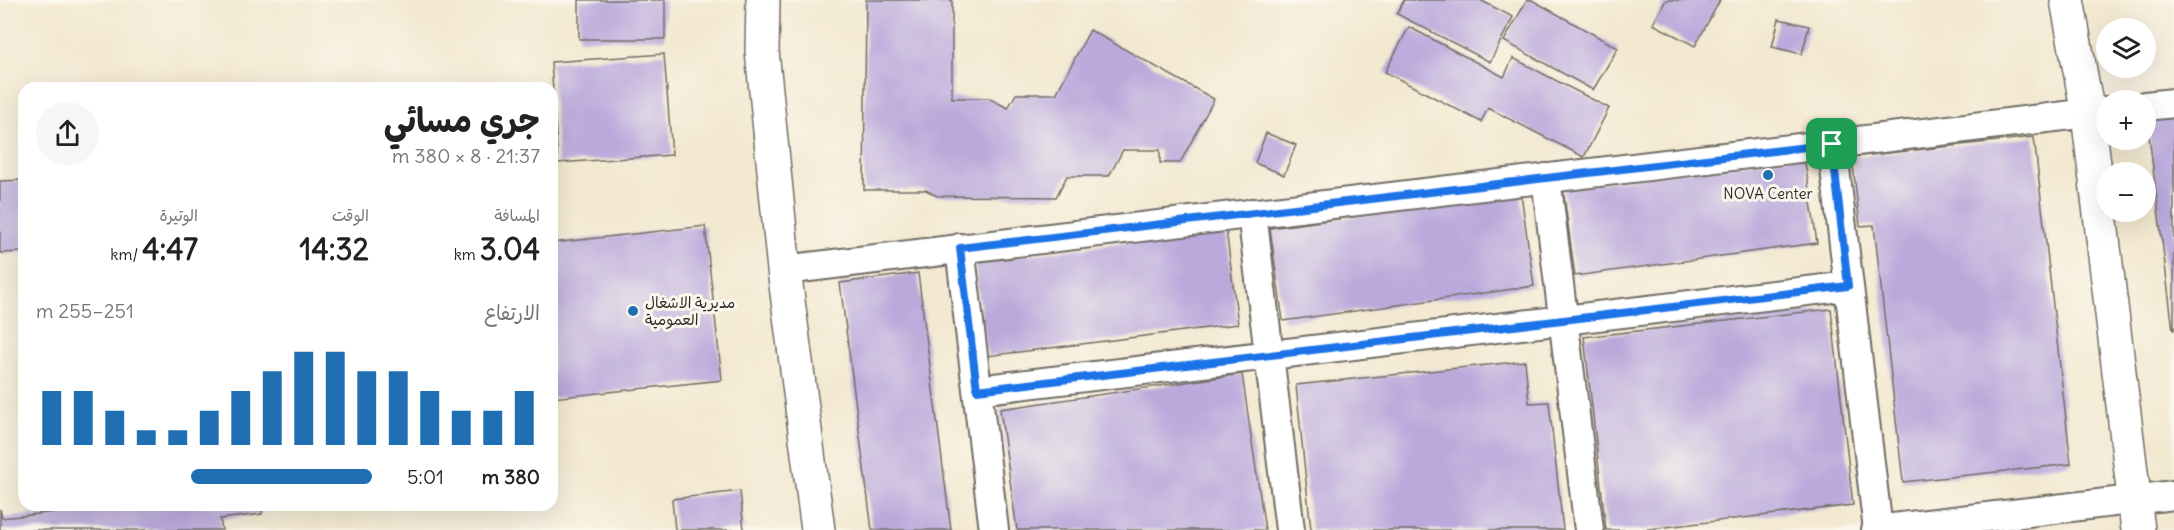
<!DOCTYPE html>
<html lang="ar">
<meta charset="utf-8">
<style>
:root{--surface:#fff;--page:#f6f6f6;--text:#222;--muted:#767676;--accent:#1f6fb2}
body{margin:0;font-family:Delius,"Playpen Sans Arabic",sans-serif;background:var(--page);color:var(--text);direction:rtl;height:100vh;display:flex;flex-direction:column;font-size:22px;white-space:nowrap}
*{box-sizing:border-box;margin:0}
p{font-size:20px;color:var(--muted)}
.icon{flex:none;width:33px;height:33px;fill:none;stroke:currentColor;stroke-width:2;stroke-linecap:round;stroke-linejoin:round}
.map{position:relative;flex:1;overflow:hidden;direction:ltr}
.drawer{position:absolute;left:18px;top:82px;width:540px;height:429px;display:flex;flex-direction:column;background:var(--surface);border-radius:18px;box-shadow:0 6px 24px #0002;direction:rtl}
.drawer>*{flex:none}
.buttons{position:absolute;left:2096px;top:18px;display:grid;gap:12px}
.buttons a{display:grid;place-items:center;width:60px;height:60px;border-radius:50%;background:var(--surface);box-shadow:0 6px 24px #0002;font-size:30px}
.pin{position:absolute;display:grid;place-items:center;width:51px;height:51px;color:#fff;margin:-26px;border-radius:12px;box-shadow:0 3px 9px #0006}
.round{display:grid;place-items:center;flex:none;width:63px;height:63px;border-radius:32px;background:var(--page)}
.summary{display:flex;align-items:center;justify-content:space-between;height:102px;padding:0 18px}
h1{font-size:33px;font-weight:700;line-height:45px}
.metrics{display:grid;grid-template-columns:repeat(3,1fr);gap:9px;height:102px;padding:6px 18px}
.metrics div{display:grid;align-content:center}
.metrics b{font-size:30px;font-weight:700}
.metrics small{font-size:16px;font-weight:400}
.metrics p{font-size:16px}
.chart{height:168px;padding:12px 18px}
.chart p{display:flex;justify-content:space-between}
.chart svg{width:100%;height:108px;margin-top:6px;stroke:var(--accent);stroke-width:6}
ul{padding:0 18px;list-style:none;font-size:20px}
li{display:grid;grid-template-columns:96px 72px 1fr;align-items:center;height:45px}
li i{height:15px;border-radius:8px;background:var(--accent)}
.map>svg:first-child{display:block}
</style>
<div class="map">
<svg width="2174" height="530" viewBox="0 0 2174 530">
<rect width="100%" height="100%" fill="#fbf7ec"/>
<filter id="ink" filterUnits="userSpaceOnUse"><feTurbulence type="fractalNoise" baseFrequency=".0167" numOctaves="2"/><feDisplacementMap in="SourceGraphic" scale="12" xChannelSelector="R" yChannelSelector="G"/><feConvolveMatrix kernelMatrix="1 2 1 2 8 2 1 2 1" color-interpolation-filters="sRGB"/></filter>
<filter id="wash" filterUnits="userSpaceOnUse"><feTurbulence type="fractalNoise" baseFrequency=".008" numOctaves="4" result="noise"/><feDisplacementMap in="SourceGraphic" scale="24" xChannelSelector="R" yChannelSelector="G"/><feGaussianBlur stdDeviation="1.35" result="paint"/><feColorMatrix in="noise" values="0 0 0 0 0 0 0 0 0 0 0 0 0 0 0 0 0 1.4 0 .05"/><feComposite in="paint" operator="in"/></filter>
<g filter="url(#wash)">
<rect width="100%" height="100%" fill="#f3e8d0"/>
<g id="blocks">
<!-- building -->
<path fill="#baa9db" d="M579,0H665V39H579Z
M866,0H952V98H988L1008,108L1016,94H1056L1090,30L1214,99L1180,163H1160V150H1123L1109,176H1067L1056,197L937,196L926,190H864Z
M1404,0H1480L1513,17L1490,62L1397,14Z
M1527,0H1532L1618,48L1593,90L1504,41Z
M1666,0H1720L1695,46L1653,24Z
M1779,19L1809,26L1802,54L1772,47Z
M1409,27L1504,77L1513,58L1609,108L1584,157L1488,108L1481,122L1385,72Z
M664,54L672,155L558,163L551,62Z
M2174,116V330H2173L2147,119Z
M1266,133L1296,145L1284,175L1255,163Z
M2034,137L2071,464L1903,482L1874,225L1860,226L1852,157Z
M1804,155L1817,243L1575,276L1563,188Z
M24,180V252L0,253V181Z
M1521,194L1534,286L1283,321L1270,228Z
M705,226L722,380L552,398V243Z
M1226,229L1238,324L987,356L974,262Z
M918,273L951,530H872L840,283Z
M1831,309L1853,505L1640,530H1606L1584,337Z
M1525,361L1529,403L1549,402L1563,530H1311L1296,385Z
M1242,374L1265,530H1017L1000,409Z
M740,491L744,530H675L672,499Z
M111,506H261L262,514L220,519L222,530H0V509L2,518Z"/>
</g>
</g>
<g filter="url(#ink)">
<use href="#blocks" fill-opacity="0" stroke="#716d65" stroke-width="1.5"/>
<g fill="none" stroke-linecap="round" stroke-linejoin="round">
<defs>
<path id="minor" d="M2145,106L2174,103
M1832,144L1878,530
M1546,178L1589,530
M1252,213L1290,530
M960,248L994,530
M784,270L2106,111
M977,390L1849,286
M1876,530L2174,495"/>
<path id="tertiary" d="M2067,0L2088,114L2138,530"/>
<path id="secondary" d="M763,0L762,51L784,270L818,530"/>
</defs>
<!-- minor casing -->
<use href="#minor" stroke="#716d65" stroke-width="32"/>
<!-- tertiary casing -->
<use href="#tertiary" stroke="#716d65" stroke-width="36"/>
<!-- secondary casing -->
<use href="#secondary" stroke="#716d65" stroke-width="36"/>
<!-- minor -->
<use href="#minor" stroke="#fff" stroke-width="28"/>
<!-- tertiary -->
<use href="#tertiary" stroke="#fff" stroke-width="33"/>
<!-- secondary -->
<use href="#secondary" stroke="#fff" stroke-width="33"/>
</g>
</g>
<g fill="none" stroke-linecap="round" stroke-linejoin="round" filter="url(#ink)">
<defs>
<path id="route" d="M1832,144L1848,286L977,390L960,248Z"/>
</defs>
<!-- route casing -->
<use href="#route" stroke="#fff" stroke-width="12"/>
<!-- route -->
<use href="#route" stroke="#1a73e8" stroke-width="8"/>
</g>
<!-- markers -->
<g fill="#1f6fb2" stroke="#fbf7ec" stroke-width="2">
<circle cx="1768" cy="175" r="6"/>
<circle cx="633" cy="311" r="6"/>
</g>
<g text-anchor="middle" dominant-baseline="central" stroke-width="6" stroke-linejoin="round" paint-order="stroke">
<!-- poi labels -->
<g font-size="15" fill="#2b2b2b" stroke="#fbf7ec">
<text x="1768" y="193">NOVA Center</text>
<text x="645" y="302" text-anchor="start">مديرية الاشغال<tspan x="645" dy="17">العمومية</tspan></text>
</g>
</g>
</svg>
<div class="buttons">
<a><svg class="icon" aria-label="layers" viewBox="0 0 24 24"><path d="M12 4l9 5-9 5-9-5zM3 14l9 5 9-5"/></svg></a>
<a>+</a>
<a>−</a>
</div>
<div class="pin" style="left:1832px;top:144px;background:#1e9e55"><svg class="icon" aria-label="arrive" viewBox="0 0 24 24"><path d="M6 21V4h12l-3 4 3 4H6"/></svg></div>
<section class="drawer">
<div class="summary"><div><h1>جري مسائي</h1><p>21:37 · 8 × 380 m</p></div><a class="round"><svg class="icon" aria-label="share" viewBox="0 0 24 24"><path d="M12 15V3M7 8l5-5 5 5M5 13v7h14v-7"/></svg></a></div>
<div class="metrics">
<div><p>المسافة</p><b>3.04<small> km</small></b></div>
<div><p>الوقت</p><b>14:32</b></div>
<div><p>الوتيرة</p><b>4:47<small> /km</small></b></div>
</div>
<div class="chart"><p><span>الارتفاع</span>251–255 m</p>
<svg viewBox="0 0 160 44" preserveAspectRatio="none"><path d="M5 44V22M15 44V22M25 44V30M35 44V38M45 44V38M55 44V30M65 44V22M75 44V14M85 44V6M95 44V6M105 44V14M115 44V14M125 44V22M135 44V30M145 44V30M155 44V22"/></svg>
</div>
<ul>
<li><b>380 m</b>5:01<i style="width:54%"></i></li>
</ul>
</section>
</div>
